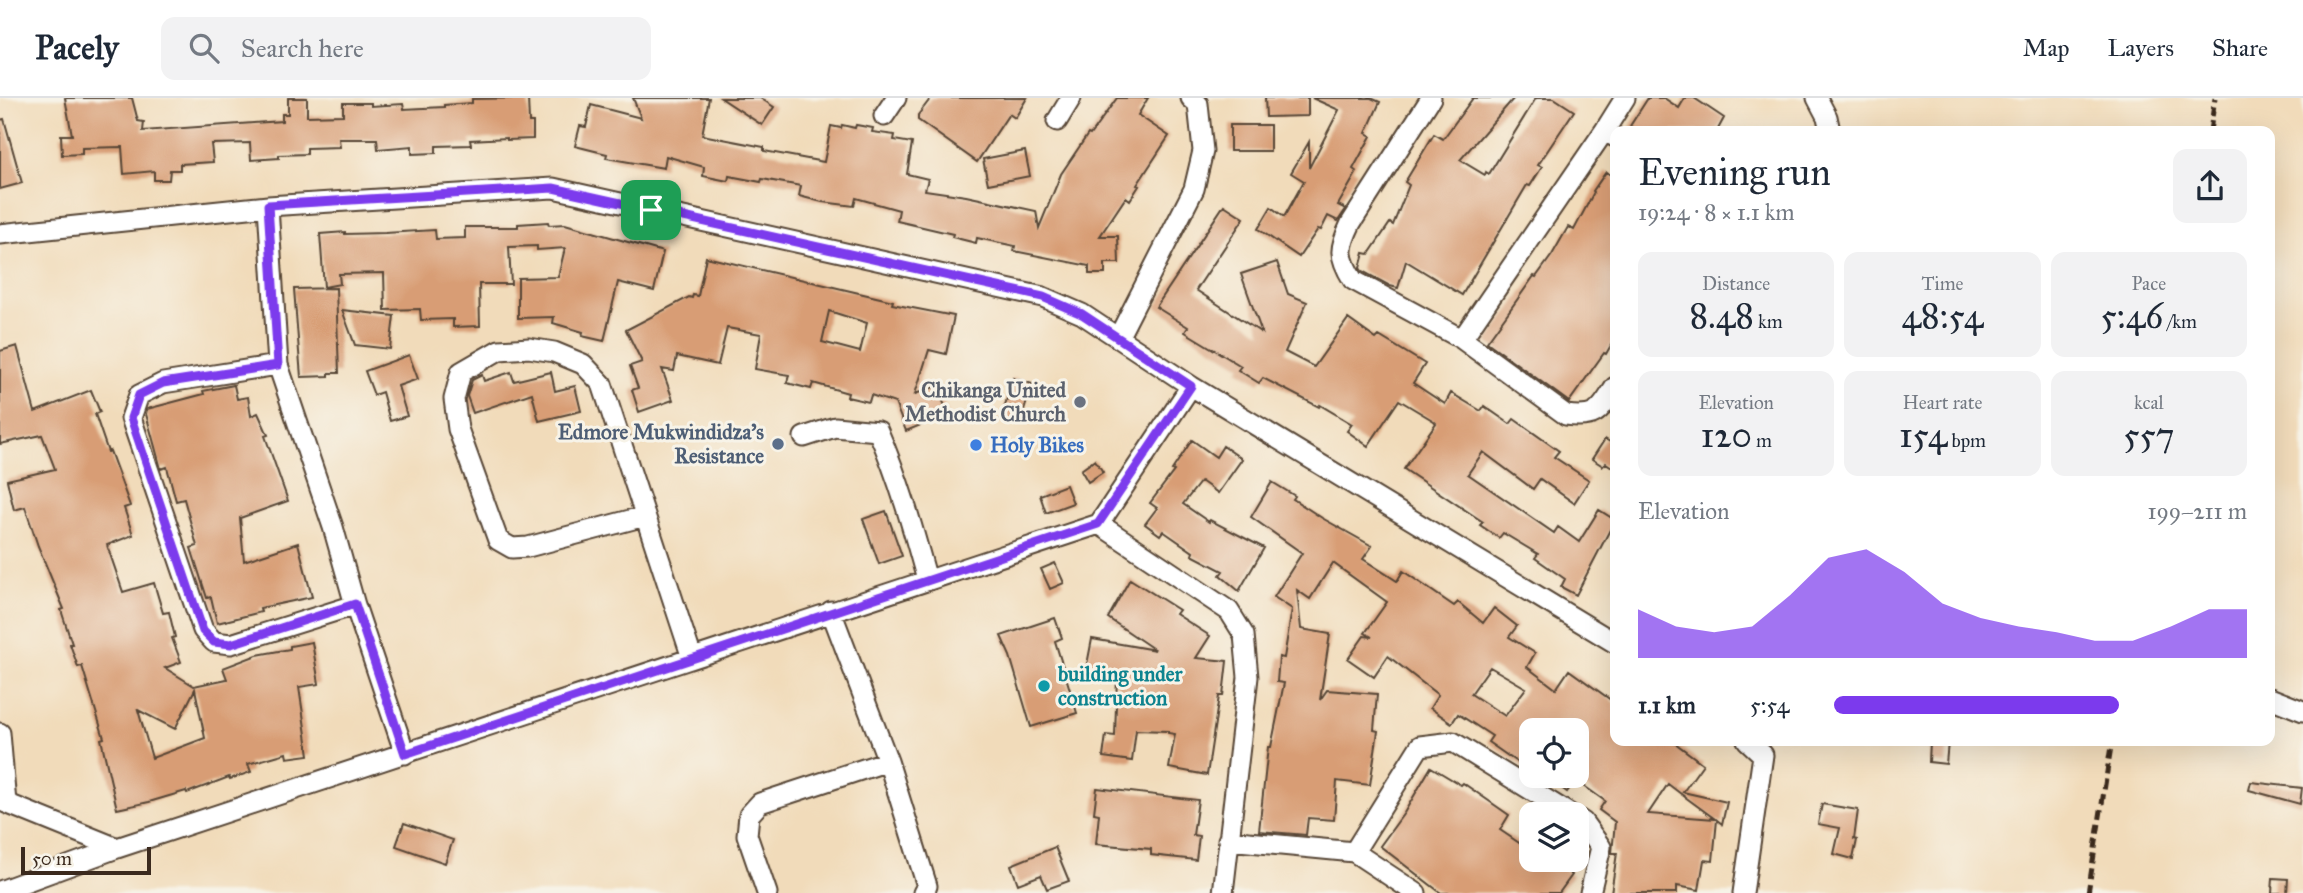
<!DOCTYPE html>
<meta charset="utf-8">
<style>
:root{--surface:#fff;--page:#f2f2f3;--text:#1f2937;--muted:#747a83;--line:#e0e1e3;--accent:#7c3aed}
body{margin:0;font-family:"IM FELL Great Primer",serif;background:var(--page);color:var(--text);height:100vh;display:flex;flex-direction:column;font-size:26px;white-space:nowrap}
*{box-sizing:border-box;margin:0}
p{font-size:23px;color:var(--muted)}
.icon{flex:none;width:38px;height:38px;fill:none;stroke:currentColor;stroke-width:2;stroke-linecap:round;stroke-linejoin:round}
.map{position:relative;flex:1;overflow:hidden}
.sheet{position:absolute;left:1610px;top:28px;width:665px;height:620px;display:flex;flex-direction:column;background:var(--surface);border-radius:14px;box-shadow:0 7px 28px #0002}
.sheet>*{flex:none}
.fabs{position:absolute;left:1519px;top:620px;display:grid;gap:14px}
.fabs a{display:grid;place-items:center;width:70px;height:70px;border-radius:14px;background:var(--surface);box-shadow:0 7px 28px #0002;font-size:35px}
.scale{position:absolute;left:21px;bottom:18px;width:130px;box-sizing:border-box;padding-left:7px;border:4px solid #3b2a1e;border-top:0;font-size:19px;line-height:24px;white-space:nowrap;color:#3b2a1e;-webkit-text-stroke:5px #f7f3e8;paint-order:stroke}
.pin{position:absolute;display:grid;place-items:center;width:60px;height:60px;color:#fff;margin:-30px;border-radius:14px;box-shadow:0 4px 10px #0006}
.round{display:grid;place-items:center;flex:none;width:74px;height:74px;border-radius:14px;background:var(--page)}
.summary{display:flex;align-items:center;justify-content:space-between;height:119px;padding:0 28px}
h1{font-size:38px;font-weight:600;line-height:52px}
.figures{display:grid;grid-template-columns:repeat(3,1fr);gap:10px;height:119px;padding:7px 28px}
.figures div{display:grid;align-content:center;border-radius:14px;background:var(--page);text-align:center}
.figures b{font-size:35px;font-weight:600}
.figures small{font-size:19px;font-weight:400}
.figures p{font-size:19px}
.chart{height:196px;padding:14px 28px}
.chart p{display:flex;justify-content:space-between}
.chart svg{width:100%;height:126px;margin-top:7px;fill:var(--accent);opacity:.7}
ul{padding:0 28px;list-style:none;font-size:23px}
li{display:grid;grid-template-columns:112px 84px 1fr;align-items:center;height:52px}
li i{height:18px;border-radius:9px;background:var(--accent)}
header{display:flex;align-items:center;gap:42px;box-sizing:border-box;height:98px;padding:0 35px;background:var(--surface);border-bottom:2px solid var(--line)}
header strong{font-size:33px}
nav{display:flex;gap:38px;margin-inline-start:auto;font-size:24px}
.search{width:490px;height:63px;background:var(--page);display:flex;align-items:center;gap:18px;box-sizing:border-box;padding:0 24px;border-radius:14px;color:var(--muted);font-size:26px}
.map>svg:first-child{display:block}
</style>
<header>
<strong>Pacely</strong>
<div class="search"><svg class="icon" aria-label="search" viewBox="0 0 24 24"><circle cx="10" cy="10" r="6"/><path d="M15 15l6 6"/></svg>Search here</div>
<nav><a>Map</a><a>Layers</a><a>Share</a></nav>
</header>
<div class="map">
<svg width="2303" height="795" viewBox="0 0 2303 795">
<rect width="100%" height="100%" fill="#f7f3e8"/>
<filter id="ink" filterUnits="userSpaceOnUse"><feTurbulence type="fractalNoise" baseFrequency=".0143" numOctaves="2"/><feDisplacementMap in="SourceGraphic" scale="14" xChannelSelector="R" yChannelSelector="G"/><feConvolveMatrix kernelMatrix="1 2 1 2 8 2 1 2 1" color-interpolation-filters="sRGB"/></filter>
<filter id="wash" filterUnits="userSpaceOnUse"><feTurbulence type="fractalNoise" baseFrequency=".00686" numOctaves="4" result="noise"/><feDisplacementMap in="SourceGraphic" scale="28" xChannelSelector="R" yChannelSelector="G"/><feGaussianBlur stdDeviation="1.57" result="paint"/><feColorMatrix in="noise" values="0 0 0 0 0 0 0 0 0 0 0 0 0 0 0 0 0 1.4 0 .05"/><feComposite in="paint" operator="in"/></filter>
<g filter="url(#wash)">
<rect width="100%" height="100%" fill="#f1dbba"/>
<g id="blocks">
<!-- building -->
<path fill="#d89d74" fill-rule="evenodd" d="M65,0H132L138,23L144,24L143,33L282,23V16H288V0H307V18L343,17V5H371V8L403,6L404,11L444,9V7L472,5V1L528,0L529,24H533V41L507,42V40L470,42L471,47L436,48V55L412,56V48L378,51L377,41H339L340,49L307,50V56L279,57V60L251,62L250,45L211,46L213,64L180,66V72H170L169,82H154V73L124,76L122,49L82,50V56L62,57L61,37H72Z
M633,0H709L702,37L764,49V53L824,64L831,28L841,30L842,27L855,30L856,27L873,30L872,34L895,37L894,42L912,45L907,76L928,81L925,92L966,98L1036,113L1039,130L1061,76L1088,36L1090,37L1117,0H1148L1138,17L1169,38L1137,87L1139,88L1130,102L1126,99L1100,138H1118L1119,165H1105V176H1089V168L1014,153L1015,148L977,140L976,145L952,139L953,136L897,123L899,112L856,100L854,108L822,104L799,98L801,88L762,81L761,84L729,78L728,83L703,78L704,69L666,58L664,70L606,60L607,56L575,48L580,28L586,29L591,7L641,20Z
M721,0H760L774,9L762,27Z
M931,0H1027L1015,20L1009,16L977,64L918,22V17Z
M1265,0H1308V18L1266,19Z
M1312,0H1371L1380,4L1366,35L1371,38L1353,71L1357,74L1338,107L1346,111L1338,123L1328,118L1321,132L1318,131L1299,159L1258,131L1271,109L1284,119L1304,83L1291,75L1309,44V70L1339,12Z
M1473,0H1514L1460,62L1485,77L1486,74L1489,76L1536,0H1554L1574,13L1538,67L1542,69L1530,88L1527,87L1462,197L1406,163L1398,190L1390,188L1362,173L1360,170L1364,155L1369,156L1390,125L1393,127L1409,87L1405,84L1434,36L1443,41Z
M1648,0H1664L1679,10L1685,0H1694L1724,20L1717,33H1638L1630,28Z
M4,21L22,85L0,91V22Z
M1230,27H1270V53H1230Z
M1025,53L1030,78L988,86L983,61Z
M1606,74L1615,80V240L1606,256L1604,255L1569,304L1487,244L1534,178L1536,179L1552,157L1568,129L1574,132L1594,94L1593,93Z
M1224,107L1244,120L1196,192L1262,235L1241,176L1277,164L1288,196L1307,204L1285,254L1314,269L1348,221L1376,241L1379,238L1425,266L1413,285L1445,306L1451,295L1481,313L1484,308L1510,326L1514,321L1559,353L1554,359L1589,382L1574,405L1540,381L1533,391L1483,354L1468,376L1554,435L1558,429L1579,444L1599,412L1615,422L1576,497L1561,489L1565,481L1535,460L1538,456L1503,435L1499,440L1480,427L1483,424L1404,371L1436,325L1434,323L1399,302L1368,348L1347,333L1352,326L1320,307L1319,309L1263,280L1259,285L1238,272L1241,268L1185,234L1188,229L1156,209Z
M548,124L549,127L565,126L663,154L654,193L618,184L604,243L582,238L583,234L553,225L554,219L518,220V180L558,179L565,150L537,152V148L509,149L511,186H479L480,228L453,229V221L421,222L420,211L385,212L384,175L339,176L340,186L324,189L320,136L345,134V136L385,135L435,132L436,141L465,140V129H518V126Z
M706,159L893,203L892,206L954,218L946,256L929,252L915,296L937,288L948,316L906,333L895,305L871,297L869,304L847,299L848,295L813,285L811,291L787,285L789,277L755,271L761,236L727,230L718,267L677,258L674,273L662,271L673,302L639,314L632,292L638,290L630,268L642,264L626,232L689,199L692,200L693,197L698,198ZM829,213L867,225L860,254L822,244Z
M336,190L339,275H329V278L301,279L294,191Z
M342,212L394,218L390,251L355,247Z
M17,248L35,314L91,292L100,314L95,316L108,354L110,353L130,408L124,410L133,437L107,447L123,494L154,485L163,515L169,514L175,539L172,540L181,564L165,570L194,588L227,581L223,570L257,557L290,551V548L312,544L319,586L299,589L309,657L287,660L286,655L248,666L251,674L230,681L229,679L187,695L186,693L149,704L117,711L101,641L104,640L82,568L78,569L70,546H72L61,512L64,511L38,448L25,409L14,412L7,382L55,371L42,337L0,346V253ZM195,591L205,640L152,660L138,612L175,631Z
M409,257L418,281L398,288L407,318L390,323L382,294L374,297L365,273Z
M511,274L514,283L551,274L555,293L575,288L581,313L539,323L532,295L473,315L467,298L472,282L482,277L484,283Z
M1013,280L1032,286L1020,326L1001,321Z
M234,287L237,301L248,299L251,318L258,315L268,337L265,338L288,403L240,420L244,463L298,445L312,499L260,510L261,514L217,525L211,499L207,500L191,450L197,448L184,401L176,403L167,369L161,371L146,316L147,311L204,296L203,293Z
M1605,341L1615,347V371L1606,365L1603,368L1592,361Z
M1192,342L1216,359L1223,348L1242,361L1218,395L1201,383L1183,406L1209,424L1210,422L1264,450L1239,493L1220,477L1223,473L1192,457L1193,454L1163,433L1160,437L1145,426L1157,410L1150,405L1174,373L1172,372Z
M1095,362L1103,374L1088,384L1081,372Z
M1272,384L1295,398L1293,401L1322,420L1372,448L1363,461L1397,483L1403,473L1454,508L1458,504L1483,525L1494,510L1517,528L1509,539L1535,555L1527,569L1556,591L1569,572L1615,605V642H1671L1703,666L1683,694L1727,704L1722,726L1717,722L1713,763L1704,762L1699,792L1677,788V795H1611L1617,755H1612L1615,724L1599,712L1605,703L1577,683V680L1567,694L1544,677H1577V632H1531V674L1488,644L1492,638L1458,616L1452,625L1430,610L1438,597L1388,558L1374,579L1348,561L1364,538L1372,539L1365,535L1387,504L1333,465L1310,501L1297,492L1301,531L1330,536L1320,602L1327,592L1377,596L1374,632L1378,633L1370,687L1337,683L1334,722L1308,720L1306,737L1259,733L1268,649H1271L1284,585L1277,584L1279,559L1284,560L1292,511L1274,499L1302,455L1251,419ZM1490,569L1526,590L1505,618L1471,596ZM1668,686L1681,696L1715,721L1648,716Z
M1066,387L1073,405L1046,415L1040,397Z
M886,413L902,458L879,466L863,421Z
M1055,465L1064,485L1050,491L1041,471Z
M1130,481L1179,512L1176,516L1210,538L1196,560L1227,563L1223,598H1219L1207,677L1169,670L1175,636L1168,635V633L1136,632L1132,663L1103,659L1106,637L1115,638L1117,578L1086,572L1092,541L1155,552L1108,520Z
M1055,520L1062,540L1055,543L1077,615L1031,629L1010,558L1001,538Z
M1930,643L1948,644L1946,666L1929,664Z
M1431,669L1461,687L1463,685L1509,717L1500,732L1531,753V761H1550L1572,777L1559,795H1441L1380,748L1404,715Z
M2251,684L2302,690L2300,706L2249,692Z
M1097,690L1198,702L1193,737L1199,738L1196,762L1151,757V751L1096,746L1099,716L1094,715Z
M1822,706L1858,712L1854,741L1857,742L1853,761L1834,756L1840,730L1818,726Z
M404,725L453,742L445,765L396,748Z
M1055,749L1069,783L1047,791L1041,777L1018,786L1011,767Z
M2273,780L2288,781L2287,795H2272Z"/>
</g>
</g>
<g filter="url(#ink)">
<use href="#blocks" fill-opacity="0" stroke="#564535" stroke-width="2"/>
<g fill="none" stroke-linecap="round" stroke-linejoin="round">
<defs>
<path id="street" d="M1431,0L1351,125C1339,150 1338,158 1353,182L1462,241L1566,317C1597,321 1599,314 1615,289
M1817,0L1827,19L1830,33
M884,18L896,0
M1057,23L1071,0
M1605,32L1625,0
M268,108L553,90L1043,199L1082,216L1191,288L1615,545
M0,136L268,108L278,267L333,429L355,507L405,656
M1118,240L1194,91L1203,53L1198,6L1191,0
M1462,241L1605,32L1615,39
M278,267L163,285L139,297L131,320L203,532L214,544L231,546L355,507
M804,339L835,329L878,333C899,381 913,431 927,482
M645,418L528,449L512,450L498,442L458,331L454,301L461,274L499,252L529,250L554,254L583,266L602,286L692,560
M1099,426L1229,513L1244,537L1248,579L1223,795
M831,513L888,663L927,788L923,795
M2270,600L2303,613
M0,635L6,705
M0,698L6,705L117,750
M1577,720L1583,724L1601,749L1590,795
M1228,742L1354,754L1416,795
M1354,754L1420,648L1453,644L1570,716
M0,793L117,750L1099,426L1191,288
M767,795L747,737L749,717L760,705L888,663
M1743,795L1763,657L1747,642"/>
</defs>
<!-- street casing -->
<use href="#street" stroke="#564535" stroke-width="23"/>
<!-- street -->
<use href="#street" stroke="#fff" stroke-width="19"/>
<!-- rail -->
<path stroke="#3b2a1e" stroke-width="5" stroke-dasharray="10 5" stroke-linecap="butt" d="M2210,33L2215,0
M2088,795L2112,642"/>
</g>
</g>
<g fill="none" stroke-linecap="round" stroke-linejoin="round" filter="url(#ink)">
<defs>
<path id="route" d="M553,90L1043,199L1082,216L1191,288L1098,426L405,656L355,506L231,546L214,544L203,533L131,320L139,297L163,285L278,267L268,107Z"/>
</defs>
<!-- route casing -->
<use href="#route" stroke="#fff" stroke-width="14"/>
<!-- route -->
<use href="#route" stroke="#7c3aed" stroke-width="9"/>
</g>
<!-- markers -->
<circle fill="#6b7280" stroke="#f7f3e8" stroke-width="2.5" cx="1080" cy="304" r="7"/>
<circle fill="#5c6f8a" stroke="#f7f3e8" stroke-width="2.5" cx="778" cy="346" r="7"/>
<circle fill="#3f7fe0" stroke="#f7f3e8" stroke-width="2.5" cx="976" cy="347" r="7"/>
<circle fill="#0f9aa8" stroke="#f7f3e8" stroke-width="2.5" cx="1044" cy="588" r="7"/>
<g text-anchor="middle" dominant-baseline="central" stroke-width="6" stroke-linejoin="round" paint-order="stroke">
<!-- worship labels -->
<g font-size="21" font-weight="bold" fill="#5b616d" stroke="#f7f3e8" text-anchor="end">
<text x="1066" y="292">Chikanga United<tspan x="1066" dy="24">Methodist Church</tspan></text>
</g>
<!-- service labels -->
<g font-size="21" font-weight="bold" fill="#4e5e75" stroke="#f7f3e8" text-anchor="end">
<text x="764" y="334">Edmore Mukwindidza's<tspan x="764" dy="24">Resistance</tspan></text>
</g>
<!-- shop labels -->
<g font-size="21" font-weight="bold" fill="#366cbe" stroke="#f7f3e8" text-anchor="start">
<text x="990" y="347">Holy Bikes</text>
</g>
<!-- culture labels -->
<g font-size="21" font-weight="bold" fill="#0d838f" stroke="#f7f3e8" text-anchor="start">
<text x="1058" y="576">building under<tspan x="1058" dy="24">construction</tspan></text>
</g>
</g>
</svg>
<div class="fabs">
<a><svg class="icon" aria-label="locate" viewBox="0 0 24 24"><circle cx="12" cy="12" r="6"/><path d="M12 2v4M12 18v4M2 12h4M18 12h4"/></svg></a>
<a><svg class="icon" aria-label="layers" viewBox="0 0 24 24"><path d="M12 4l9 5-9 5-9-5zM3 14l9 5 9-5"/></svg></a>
</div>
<div class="scale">50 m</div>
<div class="pin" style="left:651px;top:112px;background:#1e9e55"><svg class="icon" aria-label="arrive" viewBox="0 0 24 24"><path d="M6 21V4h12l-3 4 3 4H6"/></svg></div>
<section class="sheet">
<div class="summary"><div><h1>Evening run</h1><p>19:24 · 8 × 1.1 km</p></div><a class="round"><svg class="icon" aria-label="share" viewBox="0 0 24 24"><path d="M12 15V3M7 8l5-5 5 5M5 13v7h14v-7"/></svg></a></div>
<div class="figures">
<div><p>Distance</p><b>8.48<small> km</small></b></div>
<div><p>Time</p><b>48:54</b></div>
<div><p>Pace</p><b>5:46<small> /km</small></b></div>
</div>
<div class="figures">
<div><p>Elevation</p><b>120<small> m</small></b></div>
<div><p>Heart rate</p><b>154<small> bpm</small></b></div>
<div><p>kcal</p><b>557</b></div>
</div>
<div class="chart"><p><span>Elevation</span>199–211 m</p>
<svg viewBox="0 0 160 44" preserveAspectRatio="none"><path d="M0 44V27L10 33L20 35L30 33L40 22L50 9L60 6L70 14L80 25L90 30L100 33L110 35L120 38L130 38L140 33L150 27L160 27V44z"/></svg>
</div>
<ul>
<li><b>1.1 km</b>5:54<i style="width:69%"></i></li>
</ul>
</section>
</div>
